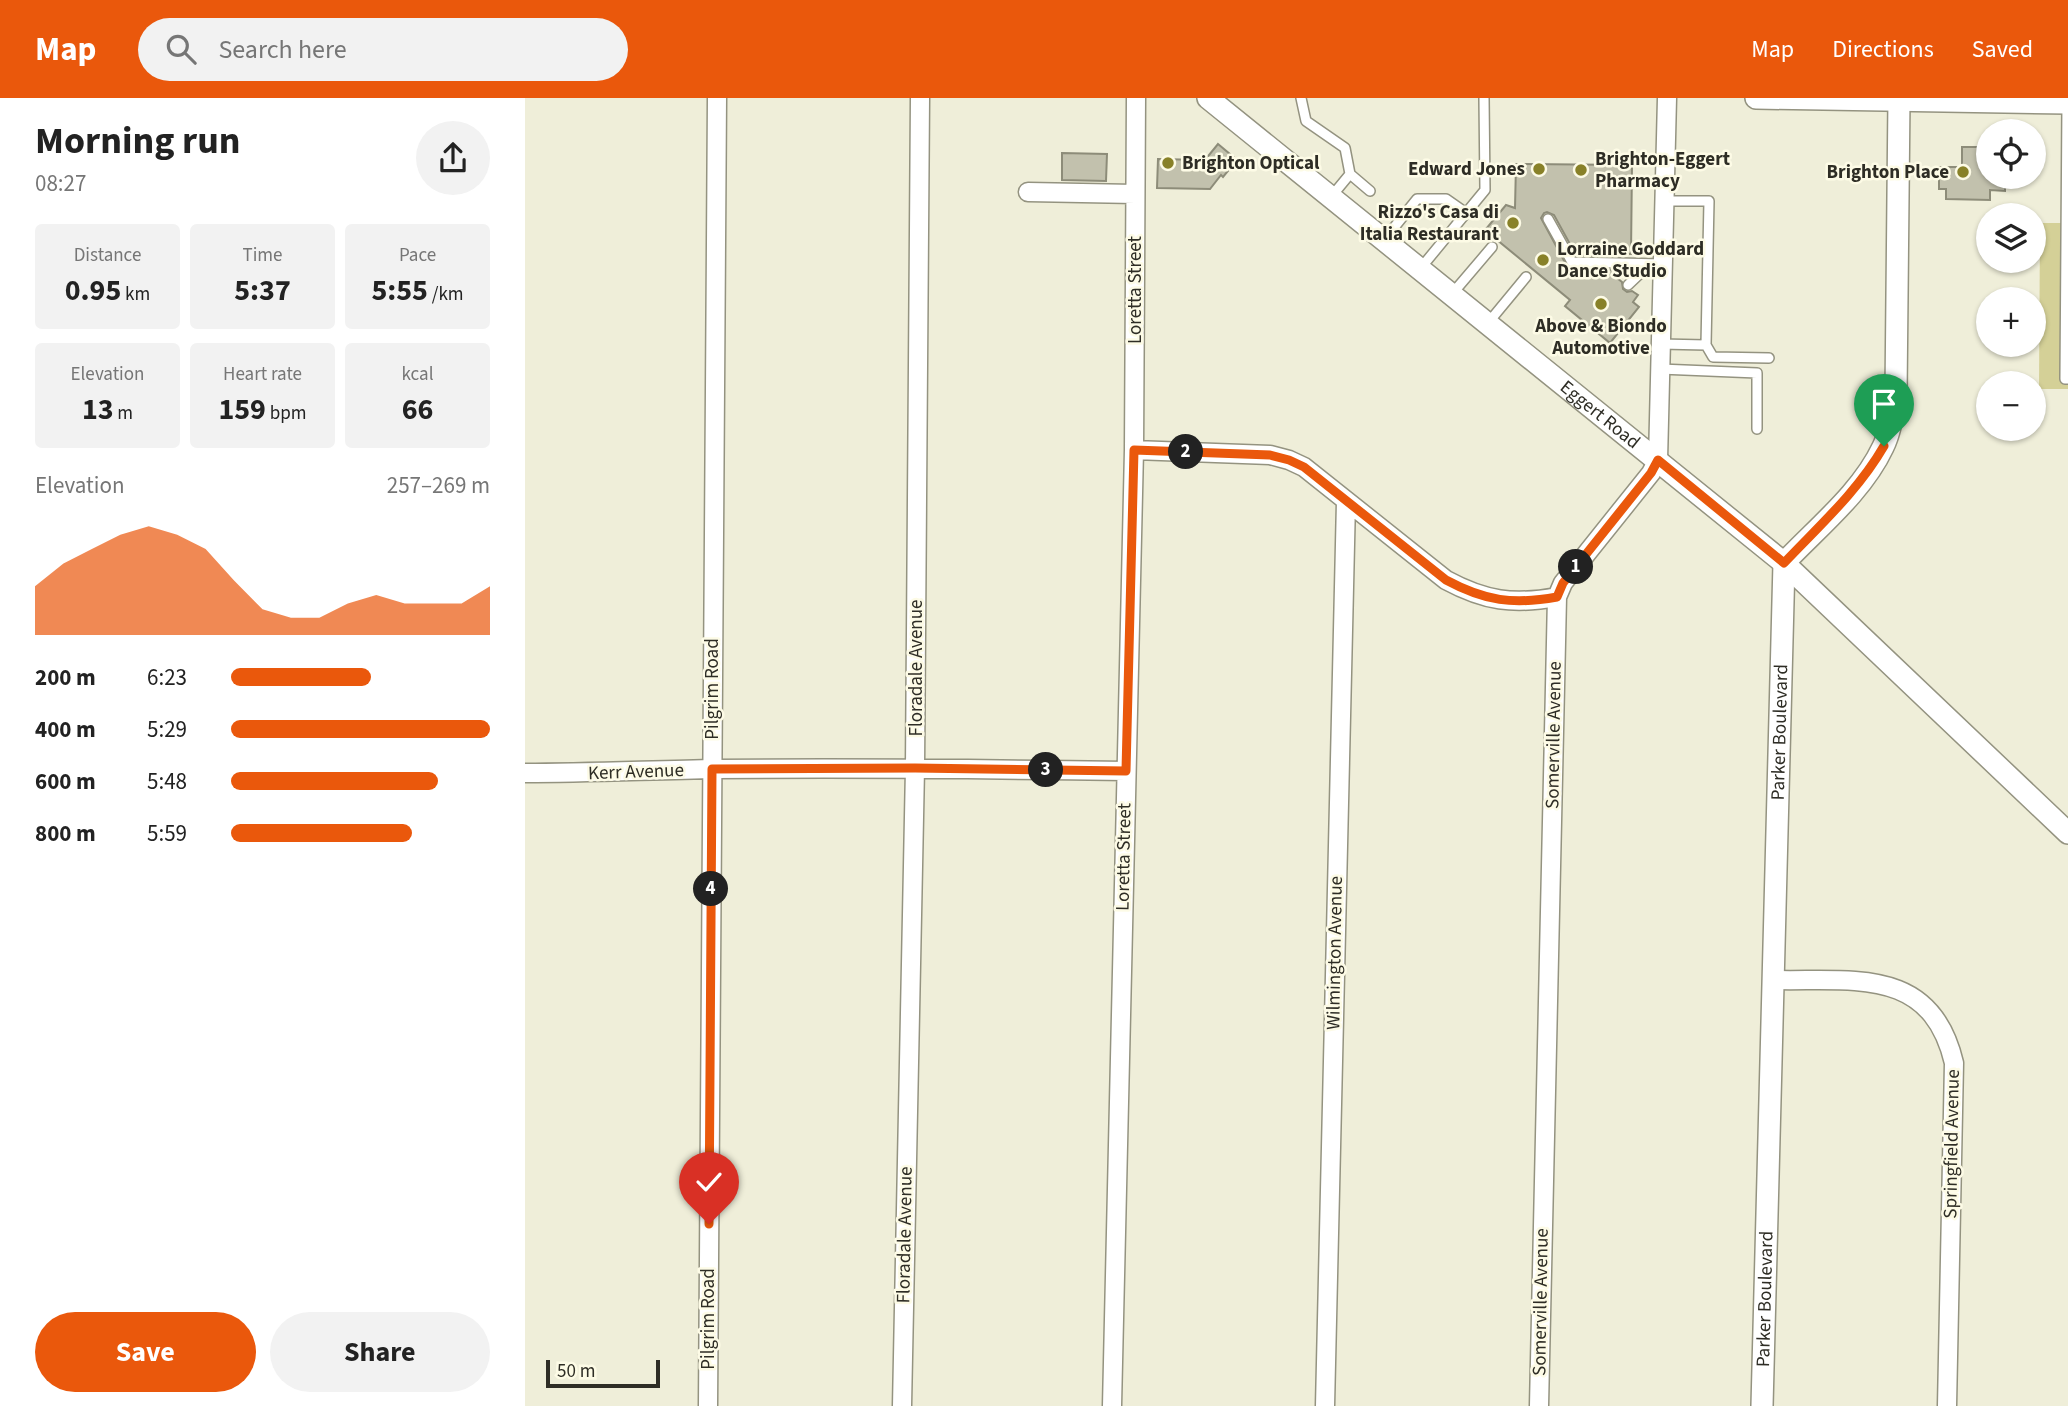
<!DOCTYPE html>
<meta charset="utf-8">
<style>
:root{--surface:#fff;--page:#f2f2f2;--text:#222;--muted:#767676;--accent:#ea580c}
body{margin:0;font-family:"Source Sans 3",sans-serif;background:var(--page);color:var(--text);height:100vh;display:flex;flex-direction:column;font-size:26px;white-space:nowrap}
*{box-sizing:border-box;margin:0}
p{font-size:23px;color:var(--muted)}
.icon{flex:none;width:38px;height:38px;fill:none;stroke:currentColor;stroke-width:2;stroke-linecap:round;stroke-linejoin:round}
.map{position:relative;flex:1;overflow:hidden}
.drawer{display:flex;flex-direction:column;background:var(--surface);width:525px}
.drawer>*{flex:none}
.buttons{position:absolute;left:1451px;top:21px;display:grid;gap:14px}
.buttons a{display:grid;place-items:center;width:70px;height:70px;border-radius:50%;background:var(--surface);box-shadow:0 2px 5px #0004;font-size:35px}
.scale{position:absolute;left:21px;bottom:18px;width:114px;box-sizing:border-box;padding-left:7px;border:4px solid #2e2d25;border-top:0;font-size:19px;line-height:24px;white-space:nowrap;color:#2e2d25;-webkit-text-stroke:5px #fdfbe6;paint-order:stroke}
.pin{position:absolute;display:grid;place-items:center;width:60px;height:60px;color:#fff;margin:-72px -30px;border-radius:50% 50% 50% 0;rotate:-45deg;box-shadow:0 0 7px #0007}
.pin .icon{rotate:45deg}
.km{position:absolute;width:35px;height:35px;margin:-18px;border-radius:50%;background:#222;color:#fff;font-size:19px;line-height:35px;text-align:center}
.round{display:grid;place-items:center;flex:none;width:74px;height:74px;border-radius:37px;background:var(--page)}
.summary{display:flex;align-items:center;justify-content:space-between;height:119px;padding:0 35px}
h1{font-size:38px;font-weight:700;line-height:52px}
.stats{display:grid;grid-template-columns:repeat(3,1fr);gap:10px;height:119px;padding:7px 35px}
.stats div{display:grid;align-content:center;border-radius:7px;background:var(--page);text-align:center}
.stats b{font-size:30px;font-weight:700}
.stats small{font-size:19px;font-weight:400}
.stats p{font-size:19px}
.chart{height:196px;padding:14px 35px}
.chart p{display:flex;justify-content:space-between}
.chart svg{width:100%;height:126px;margin-top:7px;fill:var(--accent);opacity:.7}
.action{display:flex;gap:14px;margin-top:auto;padding:14px 35px}
.action a{flex:1;height:80px;border-radius:42px;background:var(--accent);color:#fff;font-size:28px;font-weight:700;line-height:80px;text-align:center}
.action a+a{background:var(--page);color:var(--text)}
ul{padding:0 35px;list-style:none;font-size:23px}
li{display:grid;grid-template-columns:112px 84px 1fr;align-items:center;height:52px}
li i{height:18px;border-radius:9px;background:var(--accent)}
header{display:flex;align-items:center;gap:42px;box-sizing:border-box;height:98px;padding:0 35px;background:var(--accent);color:#fff}
header strong{font-size:33px}
nav{display:flex;gap:38px;margin-inline-start:auto;font-size:24px}
.search{width:490px;height:63px;background:var(--page);display:flex;align-items:center;gap:18px;box-sizing:border-box;padding:0 24px;border-radius:38px;color:var(--muted);font-size:26px}
main{display:flex;flex:1;min-height:0}
.map>svg:first-child{display:block}
</style>
<header>
<strong>Map</strong>
<div class="search"><svg class="icon" aria-label="search" viewBox="0 0 24 24"><circle cx="10" cy="10" r="6"/><path d="M15 15l6 6"/></svg>Search here</div>
<nav><a>Map</a><a>Directions</a><a>Saved</a></nav>
</header>
<main>
<section class="drawer">
<div class="summary"><div><h1>Morning run</h1><p>08:27</p></div><a class="round"><svg class="icon" aria-label="share" viewBox="0 0 24 24"><path d="M12 15V3M7 8l5-5 5 5M5 13v7h14v-7"/></svg></a></div>
<div class="stats">
<div><p>Distance</p><b>0.95<small> km</small></b></div>
<div><p>Time</p><b>5:37</b></div>
<div><p>Pace</p><b>5:55<small> /km</small></b></div>
</div>
<div class="stats">
<div><p>Elevation</p><b>13<small> m</small></b></div>
<div><p>Heart rate</p><b>159<small> bpm</small></b></div>
<div><p>kcal</p><b>66</b></div>
</div>
<div class="chart"><p><span>Elevation</span>257–269 m</p>
<svg viewBox="0 0 160 44" preserveAspectRatio="none"><path d="M0 44V27L10 19L20 14L30 9L40 6L50 9L60 14L70 25L80 35L90 38L100 38L110 33L120 30L130 33L140 33L150 33L160 27V44z"/></svg>
</div>
<ul>
<li><b>200 m</b>6:23<i style="width:54%"></i></li>
<li><b>400 m</b>5:29<i style="width:100%"></i></li>
<li><b>600 m</b>5:48<i style="width:80%"></i></li>
<li><b>800 m</b>5:59<i style="width:70%"></i></li>
</ul>
<div class="action"><a>Save</a><a>Share</a></div>
</section>
<div class="map">
<svg width="1543" height="1308" viewBox="0 0 1543 1308">
<rect width="100%" height="100%" fill="#efeed9"/>
<!-- green -->
<path fill="#d4d097" d="M1515,125H1543V291H1514Z"/>
<!-- building -->
<path fill="#c2c1ad" stroke="#8d8c79" stroke-width="2" d="M693,46L712,62L698,79L696,77L685,91L632,90L633,61L680,62Z
M1437,49H1457V69H1463V79H1480V93L1465,92V102L1421,101V91H1414V69H1437Z
M537,55L582,56L581,83L537,82Z
M991,66L1107,67L1106,156H1093V158L1051,157L1029,117L1022,114L1019,115L1016,120L1043,170L1092,172V180L1097,184L1098,191L1102,194L1107,193L1113,197L1108,204L1114,209L1085,245L1040,208L1045,202L960,132L981,107L990,110Z"/>
<g fill="none" stroke-linecap="round" stroke-linejoin="round">
<defs>
<path id="service" d="M776,0L781,23L820,50L825,76L845,93
M1542,5L1540,281H1543
M806,99L825,76
M1023,121L1047,164L1138,166
M859,142L892,101H921L941,115
M895,171L960,92L959,0
M1103,187L1125,166
M927,196L967,149
M963,225L1001,179
M1136,246L1181,247L1184,103H1139
M1181,247L1188,259L1244,260
M1135,271L1232,275V331"/>
<path id="minor" d="M503,94L610,96
M609,352L745,357L764,362L779,369L921,482C960,503 988,507 1032,499
M0,675C64,675 128,672 191,671C328,670 464,671 601,673
M1248,882C1327,884 1406,867 1429,965L1422,1308
M183,1308L192,0
M377,1308L390,670L395,0
M587,1308L609,352L611,0
M800,1308L821,403
M1014,1308L1032,499L1038,485L1126,375L1133,362L1142,0"/>
<g id="tertiary">
<path id="s1" d="M683,0L1259,465L1543,735"/>
<path d="M1231,0L1543,5"/>
<path id="s2" d="M1237,1308L1259,465C1293,429 1337,394 1358,349C1366,333 1368,313 1371,296L1374,0"/>
</g>
</defs>
<!-- service casing -->
<use href="#service" stroke="#949380" stroke-width="12"/>
<!-- minor casing -->
<use href="#minor" stroke="#949380" stroke-width="21"/>
<!-- tertiary casing -->
<use href="#tertiary" stroke="#949380" stroke-width="24"/>
<!-- service -->
<use href="#service" stroke="#fff" stroke-width="9"/>
<!-- minor -->
<use href="#minor" stroke="#fff" stroke-width="18"/>
<!-- tertiary -->
<use href="#tertiary" stroke="#fff" stroke-width="21"/>
</g>
<g fill="none" stroke-linecap="round" stroke-linejoin="round">
<defs>
<path id="route" d="M184,1126L187,671L390,670L601,673L609,352L745,357L764,362L779,369L921,482C960,503 988,507 1032,499L1038,485L1126,375L1133,362L1259,465C1295,427 1333,393 1359,348"/>
</defs>
<!-- route casing -->
<use href="#route" stroke="#fff" stroke-width="14"/>
<!-- route -->
<use href="#route" stroke="#ea580c" stroke-width="9"/>
</g>
<!-- markers -->
<g fill="#888128" stroke="#fdfbe6" stroke-width="2.5">
<circle cx="643" cy="65" r="7"/>
<circle cx="1014" cy="71" r="7"/>
<circle cx="1056" cy="72" r="7"/>
<circle cx="1438" cy="74" r="7"/>
<circle cx="988" cy="125" r="7"/>
<circle cx="1018" cy="162" r="7"/>
<circle cx="1076" cy="206" r="7"/>
</g>
<g text-anchor="middle" dominant-baseline="central" stroke-width="5" stroke-linejoin="round" paint-order="stroke">
<!-- poi labels -->
<g font-size="19" font-weight="bold" fill="#2e2d25" stroke="#fdfbe6" text-anchor="start">
<text x="1070" y="61">Brighton-Eggert<tspan x="1070" dy="22">Pharmacy</tspan></text>
<text x="657" y="65">Brighton Optical</text>
<text x="1000" y="71" text-anchor="end">Edward Jones</text>
<text x="1424" y="74" text-anchor="end">Brighton Place</text>
<text x="974" y="114" text-anchor="end">Rizzo's Casa di<tspan x="974" dy="22">Italia Restaurant</tspan></text>
<text x="1032" y="151">Lorraine Goddard<tspan x="1032" dy="22">Dance Studio</tspan></text>
<text x="1076" y="228" text-anchor="middle">Above &amp; Biondo<tspan x="1076" dy="22">Automotive</tspan></text>
</g>
<!-- street labels -->
<g font-size="19" fill="#2e2d25" stroke="#fdfbe6">
<text transform="translate(610 192) rotate(-90)">Loretta Street</text>
<text stroke="none"><textPath href="#s1" startOffset="504">Eggert Road</textPath></text>
<text transform="translate(391 570) rotate(-90)">Floradale Avenue</text>
<text transform="translate(187 591) rotate(-90)">Pilgrim Road</text>
<text stroke="none"><textPath href="#s2" startOffset="674">Parker Boulevard</textPath></text>
<text transform="translate(1029 637) rotate(-89)">Somerville Avenue</text>
<text transform="translate(111 674) rotate(-2)">Kerr Avenue</text>
<text transform="translate(599 759) rotate(-89)">Loretta Street</text>
<text transform="translate(810 855) rotate(-89)">Wilmington Avenue</text>
<text transform="translate(1427 1046) rotate(-89)">Springfield Avenue</text>
<text transform="translate(380 1137) rotate(-89)">Floradale Avenue</text>
<text stroke="none"><textPath href="#s2" startOffset="107">Parker Boulevard</textPath></text>
<text transform="translate(1016 1204) rotate(-89)">Somerville Avenue</text>
<text transform="translate(183 1221) rotate(-90)">Pilgrim Road</text>
</g>
</g>
</svg>
<div class="buttons">
<a><svg class="icon" aria-label="locate" viewBox="0 0 24 24"><circle cx="12" cy="12" r="6"/><path d="M12 2v4M12 18v4M2 12h4M18 12h4"/></svg></a>
<a><svg class="icon" aria-label="layers" viewBox="0 0 24 24"><path d="M12 4l9 5-9 5-9-5zM3 14l9 5 9-5"/></svg></a>
<a>+</a>
<a>−</a>
</div>
<div class="scale">50 m</div>
<div class="pin" style="left:1359px;top:348px;background:#1e9e55"><svg class="icon" aria-label="arrive" viewBox="0 0 24 24"><path d="M6 21V4h12l-3 4 3 4H6"/></svg></div>
<div class="pin" style="left:184px;top:1126px;background:#d93025"><svg class="icon" aria-label="check" viewBox="0 0 24 24"><path d="M5 12l5 5 9-10"/></svg></div>
<b class="km" style="left:1051px;top:469px">1</b>
<b class="km" style="left:661px;top:354px">2</b>
<b class="km" style="left:521px;top:672px">3</b>
<b class="km" style="left:186px;top:791px">4</b>
</div>
</main>
